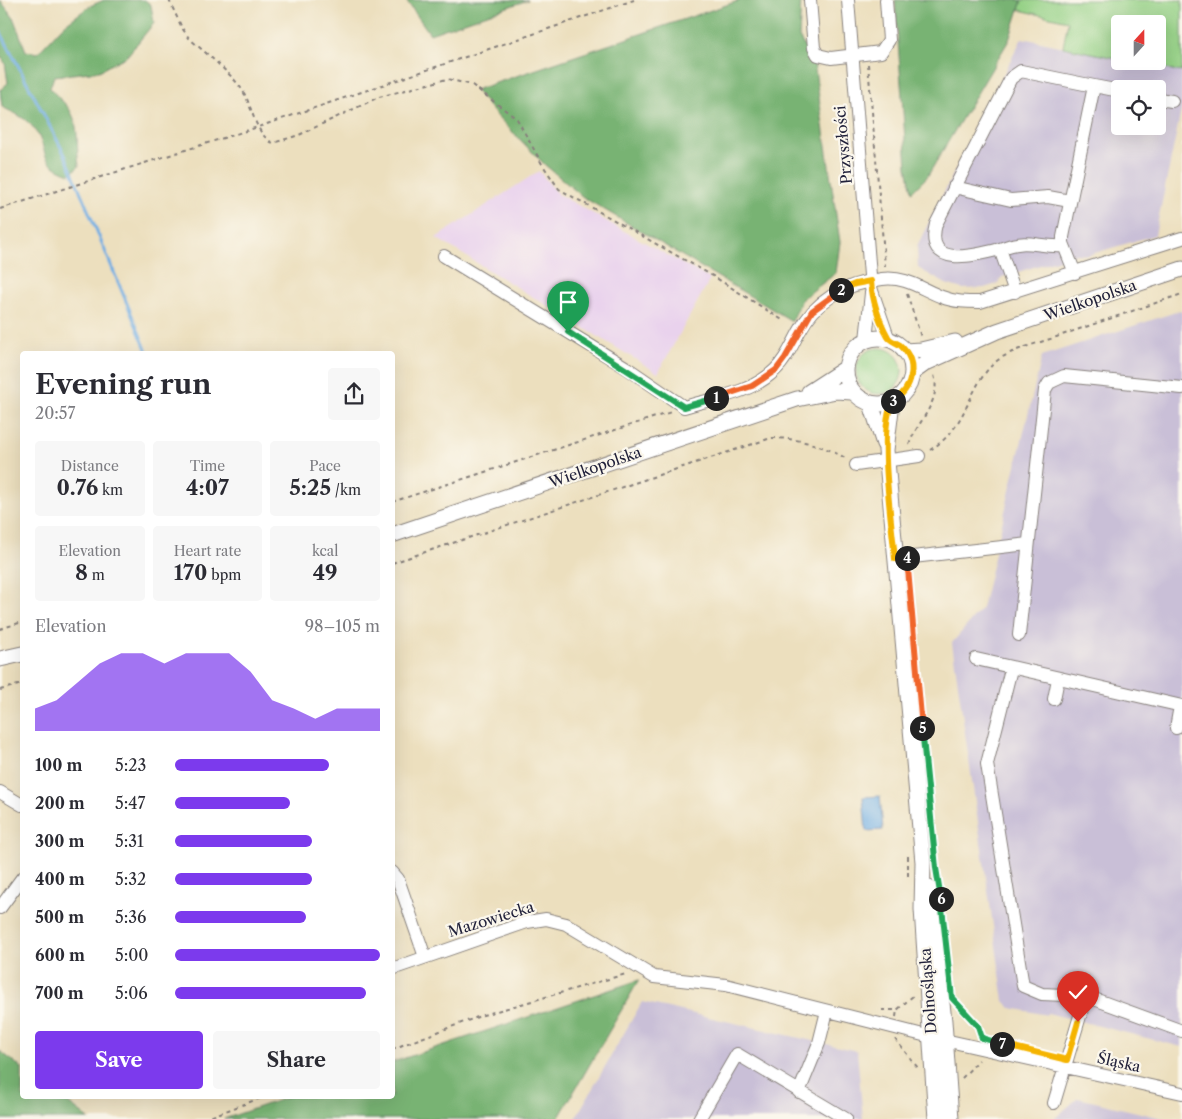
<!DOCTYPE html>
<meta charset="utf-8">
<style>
:root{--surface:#fff;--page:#f7f7f7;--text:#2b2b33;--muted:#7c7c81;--accent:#7c3aed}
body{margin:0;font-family:"Libre Caslon Text",serif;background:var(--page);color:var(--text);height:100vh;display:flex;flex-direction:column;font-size:19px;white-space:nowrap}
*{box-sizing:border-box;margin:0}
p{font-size:16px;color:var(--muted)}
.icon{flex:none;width:28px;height:28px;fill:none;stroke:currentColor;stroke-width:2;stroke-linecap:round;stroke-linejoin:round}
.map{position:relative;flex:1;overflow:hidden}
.side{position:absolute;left:20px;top:351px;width:375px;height:748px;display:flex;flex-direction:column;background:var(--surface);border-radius:5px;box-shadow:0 5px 20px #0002}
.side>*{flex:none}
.needle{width:32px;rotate:21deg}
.fabs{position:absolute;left:1111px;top:15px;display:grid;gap:10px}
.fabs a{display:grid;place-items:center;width:55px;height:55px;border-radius:5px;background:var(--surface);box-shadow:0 5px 20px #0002;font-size:25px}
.pin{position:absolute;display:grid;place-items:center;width:42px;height:42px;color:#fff;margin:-51px -21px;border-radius:50% 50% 50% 0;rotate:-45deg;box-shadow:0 0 5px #0007}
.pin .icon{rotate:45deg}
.km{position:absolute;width:25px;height:25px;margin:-12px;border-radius:50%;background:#222;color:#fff;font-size:14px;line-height:25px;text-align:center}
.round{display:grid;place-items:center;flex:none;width:52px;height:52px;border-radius:5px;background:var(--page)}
.overview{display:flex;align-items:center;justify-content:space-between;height:85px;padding:0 15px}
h1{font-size:28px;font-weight:700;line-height:38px}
.figures{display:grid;grid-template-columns:repeat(3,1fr);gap:8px;height:85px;padding:5px 15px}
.figures div{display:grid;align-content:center;border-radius:5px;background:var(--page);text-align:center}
.figures b{font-size:21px;font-weight:700}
.figures small{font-size:14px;font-weight:400}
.figures p{font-size:14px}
.chart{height:140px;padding:10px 15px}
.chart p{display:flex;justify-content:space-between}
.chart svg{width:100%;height:90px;margin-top:5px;fill:var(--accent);opacity:.7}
.button{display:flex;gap:10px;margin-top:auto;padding:10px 15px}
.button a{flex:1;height:58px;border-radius:5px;background:var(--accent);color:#fff;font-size:20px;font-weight:700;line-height:58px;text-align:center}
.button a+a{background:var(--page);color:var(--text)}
ul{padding:0 15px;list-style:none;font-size:16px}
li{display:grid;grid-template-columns:80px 60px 1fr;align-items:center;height:38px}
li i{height:12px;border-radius:6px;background:var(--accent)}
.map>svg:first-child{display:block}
</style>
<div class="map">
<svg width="1182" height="1119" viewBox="0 0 1182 1119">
<rect width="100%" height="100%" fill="#fbf7ec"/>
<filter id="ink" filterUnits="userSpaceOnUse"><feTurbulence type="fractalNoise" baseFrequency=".02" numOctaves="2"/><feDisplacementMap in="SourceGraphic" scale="10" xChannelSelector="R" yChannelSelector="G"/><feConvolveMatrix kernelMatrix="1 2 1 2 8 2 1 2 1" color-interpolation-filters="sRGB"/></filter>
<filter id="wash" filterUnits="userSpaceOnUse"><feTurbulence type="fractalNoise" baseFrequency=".0096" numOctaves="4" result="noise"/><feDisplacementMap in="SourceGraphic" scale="20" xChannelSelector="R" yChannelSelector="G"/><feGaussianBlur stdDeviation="1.12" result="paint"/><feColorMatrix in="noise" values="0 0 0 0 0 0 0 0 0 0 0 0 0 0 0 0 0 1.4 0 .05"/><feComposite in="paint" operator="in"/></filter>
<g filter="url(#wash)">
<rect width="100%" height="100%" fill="#ecdfbe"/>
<!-- built -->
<path fill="#e9d2ed" d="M539,171L558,194L710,279L658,373L436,238Z"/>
<!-- industrial -->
<path fill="#c9bfd7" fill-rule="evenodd" d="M1022,38L1120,59V61H1131L1182,72V106L1155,235L1088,255L1076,254L1063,258L1002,277L997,284L984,288L962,289L946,284L918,268L917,246ZM1120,89H1158V126H1120Z
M1182,310V1047L1048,1013L1047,1015L1016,1009L1011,1008L1004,1001L952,643L982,608L1042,356Z
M642,1002L857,1051L863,1119H575Z
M1078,1098L1166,1119H1054Z"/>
<!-- green -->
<path fill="#95d186" stroke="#5c7a60" d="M1022,0H1182V72L1131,61H1158V24H1120V59L1063,47L1068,21L1019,10Z
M856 371a23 23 0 1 1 46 0a23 23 0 1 1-46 0Z"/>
<!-- forest -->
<path fill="#78b373" stroke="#4d6a57" d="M0,0L13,17L26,51L38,53L64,25L90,6L104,0H145L151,5L154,23L127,56L99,71L54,76L50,88C56,96 67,104 71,112C80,128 76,149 79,166L70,174C37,162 50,152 35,130C27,118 14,113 2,107L0,90L8,83L5,63L0,55Z
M406,0H528L430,34Z
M741,0H801L799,37L814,63L840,242L836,273L802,299L792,321L583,197L544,164L497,116L475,90Z
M895,0H1022L1009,40L927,177L912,192L907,167Z
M639,980L558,1119H224L291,1096H392L393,1062Z
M0,1051L22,1068V1096H59L89,1119H0Z"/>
<!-- water -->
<path fill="#71aee3" stroke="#4a688f" d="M880,796L883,830L866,831L863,797Z"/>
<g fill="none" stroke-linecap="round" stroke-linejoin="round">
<!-- stream -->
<path stroke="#71aee3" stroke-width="3" d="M0,31L66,157L148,354"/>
</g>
</g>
<g filter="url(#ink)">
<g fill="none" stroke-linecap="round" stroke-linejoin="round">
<defs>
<path id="minor" d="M810,0L814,48L818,55L831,58L881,52L889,40L886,0
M848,0L871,288L889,340
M1094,86L1120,91
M1158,99L1172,101
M954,187L1011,200L1048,197L1070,201
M1000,249C1028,237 1037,248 1064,246
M444,256L627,368L684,407C715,398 752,393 775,370C786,360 792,345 799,332C816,299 845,284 882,279C906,276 921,289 942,297C954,302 967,302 980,302L1182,238
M1015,292L1000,249C974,256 924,269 936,224L1011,78L1021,71L1094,86L1063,237V243L1075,273
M866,340L871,293
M856,465L919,456
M895,559L1028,544
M1019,635L1045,390L1049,383L1064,376L1182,388
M976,659L1182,706
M1011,669L987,764L1023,986L1042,994L1086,996L1182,1031
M1054,699L1058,679
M1176,728L1180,706
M0,792L22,805
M392,872L398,879L425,957
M0,908L22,878
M392,969L527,922L546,919L566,924L654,977L726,985L931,1037L1182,1093
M799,1092L819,1043L827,1011
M1054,1103L1086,996
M699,1119L737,1054L846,1119"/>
<path id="major" d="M846 371a33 33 0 1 1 66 0a33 33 0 1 1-66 0Z
M904,351L921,350L955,342
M912,373L926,363L997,331L1182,269
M809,392L846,368
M892,402L886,450L923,862L922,909L936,1119
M871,404L884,444
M392,535L797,399L836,391L852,392
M0,659L22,654
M929,888L944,1021L951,1119"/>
</defs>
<!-- minor casing -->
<use href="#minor" stroke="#87807c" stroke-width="14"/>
<!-- major casing -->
<use href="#major" stroke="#87807c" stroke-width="17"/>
<!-- path -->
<path stroke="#87807c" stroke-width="2" stroke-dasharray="4 4" stroke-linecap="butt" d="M169,0L182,28L189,38C204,52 235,76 244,93C253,109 255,134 273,143L299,135L379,97L447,79L472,85L517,119L542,164L559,189L713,276L784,321
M868,64L885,266
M0,209L258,127L634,0
M907,294L921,337
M909,445C917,421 942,402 934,375
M930,450C970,426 967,384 998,360C1015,348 1040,343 1059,336C1100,322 1141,308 1182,294
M392,502L671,412
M392,563L771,438C797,438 823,445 845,458
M0,629L22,622
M0,690L22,684
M908,856V876
M956,1004L978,1026L981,1037
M882,1010H897
M896,1017L897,1010L914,995
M895,1039L918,1068
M392,1049L483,1015L626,974
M962,1078L979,1060
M204,1119L266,1096"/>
<!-- minor -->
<use href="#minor" stroke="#fff" stroke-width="12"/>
<!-- major -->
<use href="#major" stroke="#fff" stroke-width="15"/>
</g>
</g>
<g fill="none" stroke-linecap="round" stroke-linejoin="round" filter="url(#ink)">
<defs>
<path id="split-1" d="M568,332L684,407L716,398"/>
<path id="split-2" d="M716,398L752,386L776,370L785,358L812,311L841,290"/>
<path id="split-3" d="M841,290L855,284L871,281C872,299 879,321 888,337C890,341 896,342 900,345C919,362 913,389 893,401"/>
<path id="split-4" d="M893,401C877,429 892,524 895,559L907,558"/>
<path id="split-5" d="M907,558L922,728"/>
<path id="split-6" d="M922,728L936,868L941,899"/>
<path id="split-7" d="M941,899L952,998L978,1026L982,1038L1002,1044"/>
<path id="split-8" d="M1002,1044L1067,1060L1078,1022"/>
</defs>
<!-- split-1 casing -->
<use href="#split-1" stroke="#fff" stroke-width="10"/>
<!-- split-2 casing -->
<use href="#split-2" stroke="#fff" stroke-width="10"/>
<!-- split-3 casing -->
<use href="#split-3" stroke="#fff" stroke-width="10"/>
<!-- split-4 casing -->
<use href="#split-4" stroke="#fff" stroke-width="10"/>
<!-- split-5 casing -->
<use href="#split-5" stroke="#fff" stroke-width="10"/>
<!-- split-6 casing -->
<use href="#split-6" stroke="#fff" stroke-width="10"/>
<!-- split-7 casing -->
<use href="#split-7" stroke="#fff" stroke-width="10"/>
<!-- split-8 casing -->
<use href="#split-8" stroke="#fff" stroke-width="10"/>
<!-- split-1 -->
<use href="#split-1" stroke="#22a559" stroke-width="6"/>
<!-- split-2 -->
<use href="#split-2" stroke="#f0652b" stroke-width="6"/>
<!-- split-3 -->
<use href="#split-3" stroke="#f5b400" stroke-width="6"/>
<!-- split-4 -->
<use href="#split-4" stroke="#f5b400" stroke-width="6"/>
<!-- split-5 -->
<use href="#split-5" stroke="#f0652b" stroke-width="6"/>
<!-- split-6 -->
<use href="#split-6" stroke="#22a559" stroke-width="6"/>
<!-- split-7 -->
<use href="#split-7" stroke="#22a559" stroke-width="6"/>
<!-- split-8 -->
<use href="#split-8" stroke="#f5b400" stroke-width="6"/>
</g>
<g text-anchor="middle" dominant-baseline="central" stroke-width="4.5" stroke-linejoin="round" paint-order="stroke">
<!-- street labels -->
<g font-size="15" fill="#22223b" stroke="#fbf7ec">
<text transform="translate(843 145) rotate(-95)">Przyszłości</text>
<text transform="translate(1090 300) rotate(-19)">Wielkopolska</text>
<text transform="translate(595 467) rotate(-19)">Wielkopolska</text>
<text transform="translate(491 919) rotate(-17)">Mazowiecka</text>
<text transform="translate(928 991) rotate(-94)">Dolnośląska</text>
<text transform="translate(1119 1062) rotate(13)">Śląska</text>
</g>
</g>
</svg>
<div class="fabs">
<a><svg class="needle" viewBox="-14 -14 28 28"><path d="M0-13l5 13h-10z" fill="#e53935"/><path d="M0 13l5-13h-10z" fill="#7c7c81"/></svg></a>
<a><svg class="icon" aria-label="locate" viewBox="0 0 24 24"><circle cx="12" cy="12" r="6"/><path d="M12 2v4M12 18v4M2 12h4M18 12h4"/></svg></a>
</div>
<div class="pin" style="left:568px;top:332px;background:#1e9e55"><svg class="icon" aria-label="arrive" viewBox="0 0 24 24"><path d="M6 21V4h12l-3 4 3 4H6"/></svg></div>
<div class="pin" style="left:1078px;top:1022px;background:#d93025"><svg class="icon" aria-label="check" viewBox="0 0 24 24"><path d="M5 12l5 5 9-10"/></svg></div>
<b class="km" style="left:716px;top:398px">1</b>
<b class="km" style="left:841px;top:290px">2</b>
<b class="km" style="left:893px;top:401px">3</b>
<b class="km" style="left:907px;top:558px">4</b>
<b class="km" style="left:922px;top:728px">5</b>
<b class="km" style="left:941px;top:899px">6</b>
<b class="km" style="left:1002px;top:1044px">7</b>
<section class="side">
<div class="overview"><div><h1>Evening run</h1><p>20:57</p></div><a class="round"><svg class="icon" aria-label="share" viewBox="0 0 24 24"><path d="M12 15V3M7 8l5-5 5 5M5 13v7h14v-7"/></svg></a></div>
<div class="figures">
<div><p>Distance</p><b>0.76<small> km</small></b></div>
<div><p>Time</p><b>4:07</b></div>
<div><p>Pace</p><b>5:25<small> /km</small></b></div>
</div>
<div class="figures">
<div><p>Elevation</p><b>8<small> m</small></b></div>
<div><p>Heart rate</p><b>170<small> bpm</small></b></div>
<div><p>kcal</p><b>49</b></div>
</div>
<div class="chart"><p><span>Elevation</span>98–105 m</p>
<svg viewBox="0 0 160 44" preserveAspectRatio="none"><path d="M0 44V33L10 29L20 20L30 11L40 6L50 6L60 11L70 6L80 6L90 6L100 15L110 29L120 33L130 38L140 33L150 33L160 33V44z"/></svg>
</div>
<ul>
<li><b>100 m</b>5:23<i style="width:75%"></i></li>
<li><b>200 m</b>5:47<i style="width:56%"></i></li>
<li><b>300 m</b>5:31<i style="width:67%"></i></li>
<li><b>400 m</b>5:32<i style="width:67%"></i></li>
<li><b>500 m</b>5:36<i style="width:64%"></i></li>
<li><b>600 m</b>5:00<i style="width:100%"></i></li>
<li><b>700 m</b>5:06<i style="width:93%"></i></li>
</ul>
<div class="button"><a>Save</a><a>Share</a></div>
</section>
</div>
